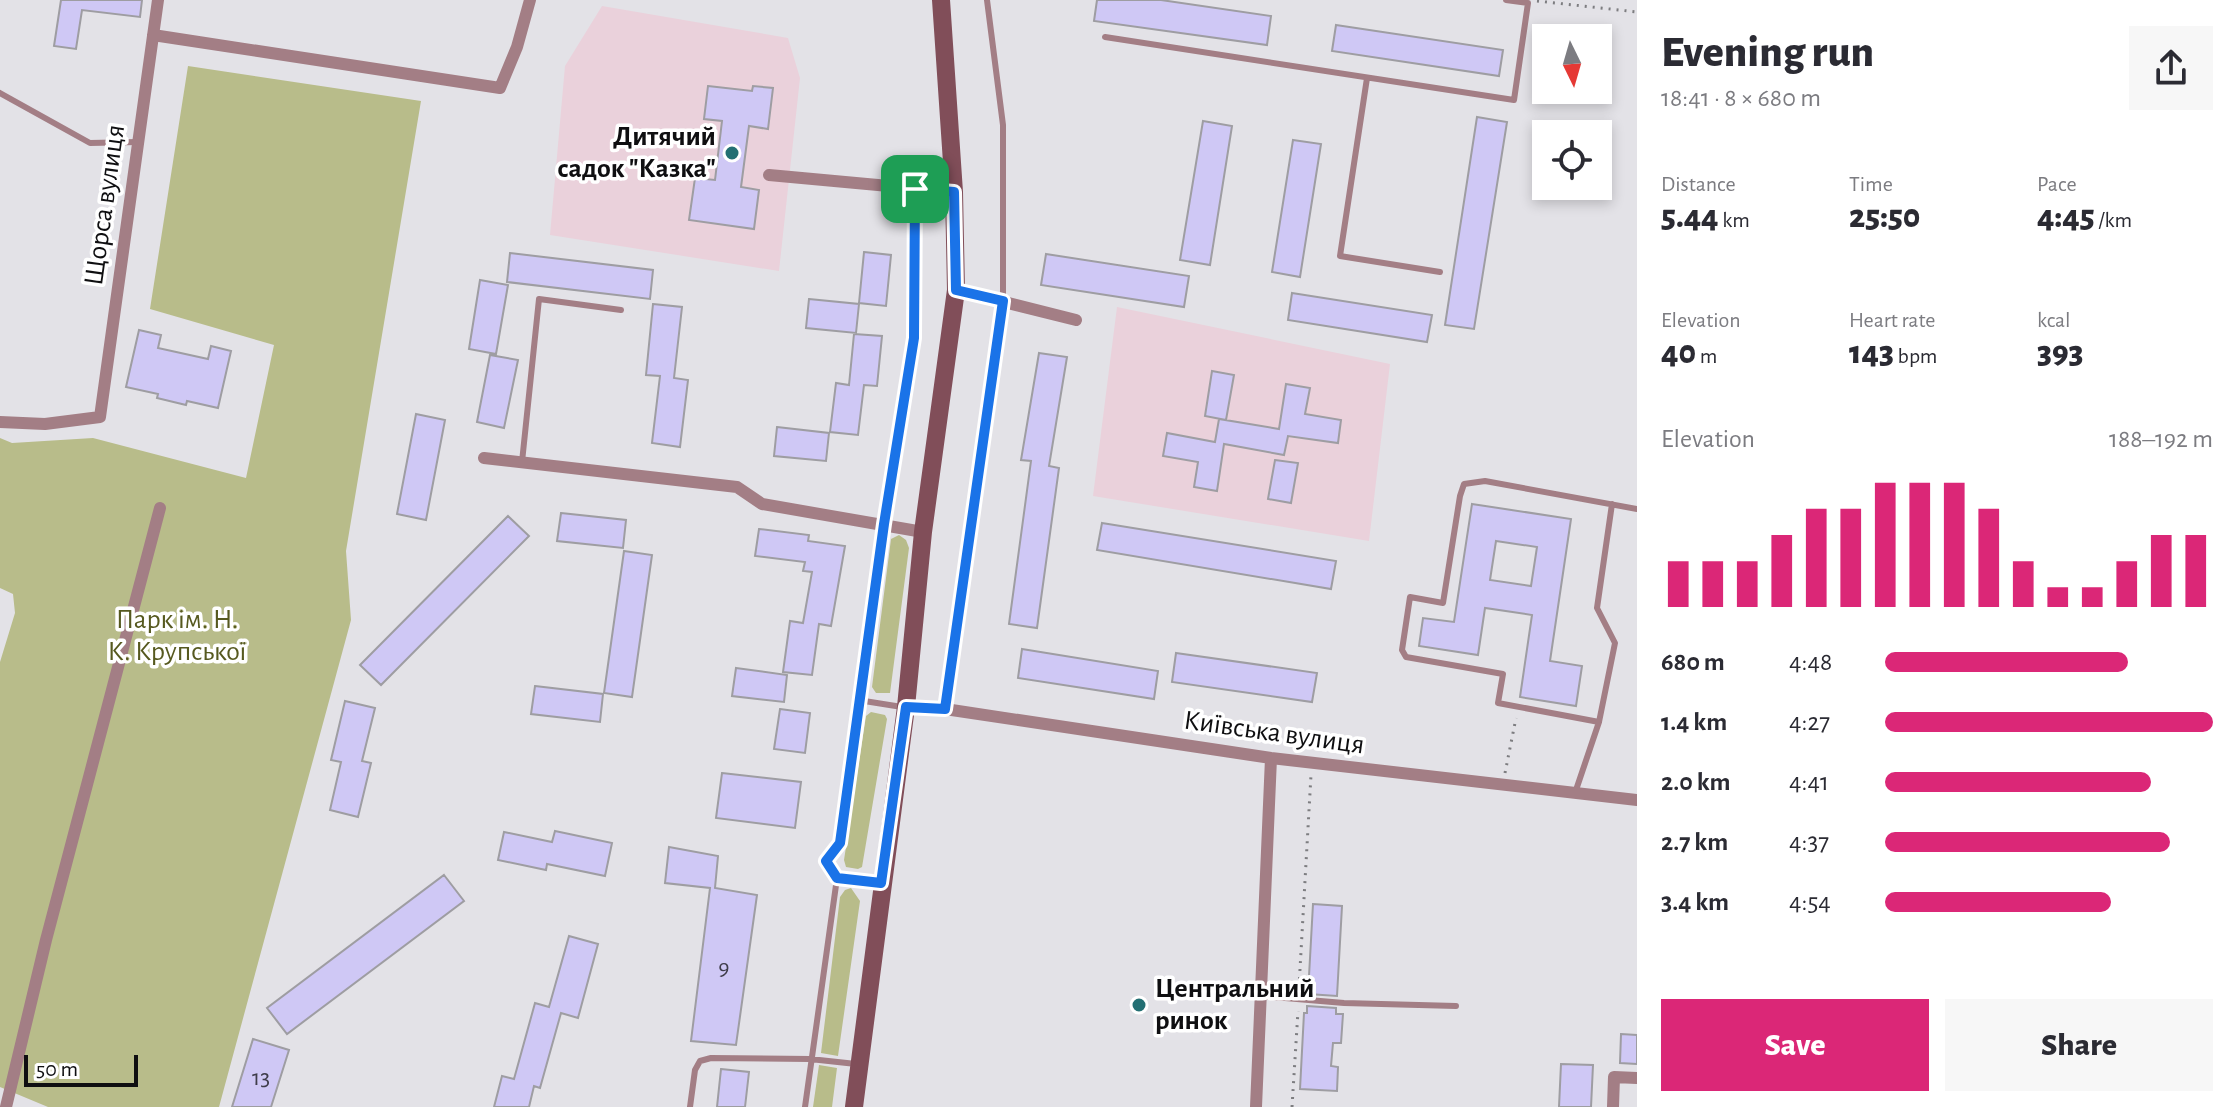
<!DOCTYPE html>
<meta charset="utf-8">
<style>
:root{--surface:#fff;--page:#f7f7f7;--text:#2b2b33;--muted:#7c7c81;--accent:#db2777}
body{margin:0;font-family:"Alegreya Sans",sans-serif;background:var(--page);color:var(--text);height:100vh;display:flex;flex-direction:column;font-size:30px;white-space:nowrap}
*{box-sizing:border-box;margin:0}
p{font-size:26px;color:var(--muted)}
.icon{flex:none;width:44px;height:44px;fill:none;stroke:currentColor;stroke-width:2;stroke-linecap:round;stroke-linejoin:round}
.map{position:relative;flex:1;overflow:hidden}
.drawer{display:flex;flex-direction:column;background:var(--surface);width:600px}
.drawer>*{flex:none}
.needle{width:52px;rotate:175deg}
.controls{position:absolute;left:1532px;top:24px;display:grid;gap:16px}
.controls a{display:grid;place-items:center;width:80px;height:80px;border-radius:0px;background:var(--surface);box-shadow:0 4px 12px #0003;font-size:40px}
.scale{position:absolute;left:24px;bottom:20px;width:114px;box-sizing:border-box;padding-left:8px;border:4px solid #0f0f11;border-top:0;font-size:22px;line-height:28px;white-space:nowrap;color:#0f0f11;-webkit-text-stroke:6px #fff;paint-order:stroke}
.pin{position:absolute;display:grid;place-items:center;width:68px;height:68px;color:#fff;margin:-34px;border-radius:16px;box-shadow:0 4px 12px #0006}
.round{display:grid;place-items:center;flex:none;width:84px;height:84px;border-radius:0px;background:var(--page)}
.summary{display:flex;align-items:center;justify-content:space-between;height:136px;padding:0 24px}
h1{font-size:44px;font-weight:800;line-height:60px}
.stats{display:grid;grid-template-columns:repeat(3,1fr);gap:12px;height:136px;padding:8px 24px}
.stats div{display:grid;align-content:center}
.stats b{font-size:34px;font-weight:800}
.stats small{font-size:22px;font-weight:400}
.stats p{font-size:22px}
.chart{height:224px;padding:16px 24px}
.chart p{display:flex;justify-content:space-between}
.chart svg{width:100%;height:144px;margin-top:8px;stroke:var(--accent);stroke-width:6}
.button{display:flex;gap:16px;margin-top:auto;padding:16px 24px}
.button a{flex:1;height:92px;border-radius:0px;background:var(--accent);color:#fff;font-size:32px;font-weight:800;line-height:92px;text-align:center}
.button a+a{background:var(--page);color:var(--text)}
ul{padding:0 24px;list-style:none;font-size:26px}
li{display:grid;grid-template-columns:128px 96px 1fr;align-items:center;height:60px}
li i{height:20px;border-radius:10px;background:var(--accent)}
main{display:flex;flex:1;min-height:0}
.map>svg:first-child{display:block}
</style>
<main>
<div class="map">
<svg width="1637" height="1107" viewBox="0 0 1637 1107">
<rect width="100%" height="100%" fill="#e3e2e7"/>
<!-- education -->
<path fill="#ead1db" d="M602,6L788,38L800,78L779,271L550,235L565,66Z
M1117,307L1390,364L1369,541L1093,496Z"/>
<!-- green -->
<path fill="#b8bc8a" d="M188,66L421,101L346,551L351,620L219,1107H48L0,1087V662L15,613L13,594L0,588V438L12,443L93,438L246,478L274,345L150,309Z
M899,535L906,540L909,548L890,693H876L872,687L891,539Z
M871,712L885,715L887,719L862,867L858,869L846,867L844,860L866,716Z
M851,888L860,901L838,1056L821,1053L840,897L845,890Z
M819,1065L837,1068L832,1107H813Z"/>
<!-- building -->
<path fill="#cfc8f5" stroke="#9e9da2" stroke-width="2" fill-rule="evenodd" d="M61,0H142L140,17L82,10L76,49L54,46Z
M1097,0H1161L1271,16L1267,45L1094,21Z
M1336,25L1503,50L1499,76L1332,51Z
M708,86L752,91L753,86L773,88L768,129L749,126L741,187L759,190L754,229L689,220L695,178L715,180L722,121L704,119Z
M1477,117L1507,122L1474,329L1445,325Z
M1203,121L1232,126L1210,265L1180,260Z
M1293,140L1321,144L1300,277L1272,272Z
M864,252L891,255L886,306L859,303Z
M510,253L653,270L650,299L507,282Z
M1046,254L1189,276L1184,307L1041,285Z
M480,280L508,285L496,354L469,349Z
M1292,293L1432,315L1427,342L1288,320Z
M809,299L859,304L856,333L806,328Z
M653,304L682,307L674,378L688,380L680,447L652,443L660,376L646,375Z
M139,330L161,335L158,348L208,359L211,346L231,351L218,408L187,401L186,405L157,398L158,394L126,387Z
M854,334L882,336L877,386L864,385L858,435L830,432L836,383L849,385Z
M1039,353L1067,357L1049,466L1059,468L1037,628L1009,624L1031,461L1021,460Z
M490,355L518,360L504,428L477,422Z
M1212,371L1234,375L1226,420L1205,416Z
M1286,384L1310,388L1305,414L1341,420L1338,443L1288,436L1284,455L1224,444L1217,491L1194,487L1198,462L1163,456L1167,433L1215,442L1219,419L1279,429Z
M416,414L445,420L426,520L397,514Z
M777,427L829,433L826,461L774,456Z
M1275,460L1298,463L1291,503L1268,499Z
M1472,504L1571,519L1550,661L1582,666L1576,706L1520,697L1532,615L1485,608L1478,655L1419,646L1423,618L1454,622ZM1496,541L1537,547L1531,586L1490,580Z
M561,513L626,520L623,548L557,541Z
M508,516L529,536L381,685L360,665Z
M1102,523L1336,561L1331,589L1097,550Z
M759,529L809,535L808,541L845,546L831,626L819,624L812,675L783,672L790,621L803,623L812,572L803,571L805,562L755,556Z
M624,551L652,555L632,697L604,693Z
M1022,649L1158,671L1154,699L1018,678Z
M1176,653L1317,673L1312,702L1172,682Z
M736,668L787,675L784,702L732,696Z
M535,686L603,694L600,722L531,714Z
M345,701L375,708L362,761L371,763L358,817L330,810L341,762L331,760Z
M780,709L810,713L805,753L774,749Z
M722,773L801,782L795,828L716,818Z
M555,831L612,843L605,876L547,864L546,870L498,860L504,832L552,842Z
M669,847L718,856L715,888L757,895L736,1045L691,1041L710,888L665,883Z
M444,875L464,901L287,1034L267,1008Z
M1313,904L1342,906L1337,996L1308,994Z
M569,936L598,944L578,1018L561,1013L540,1088L534,1086L529,1107H494L502,1076L514,1079L535,1003L549,1007Z
M1307,1006L1336,1008V1014H1343L1341,1043H1333L1331,1066L1338,1067L1337,1091L1300,1089L1304,1013H1307Z
M1621,1034L1637,1035V1064L1620,1063Z
M253,1039L289,1050L271,1107H232Z
M1561,1064L1593,1065L1591,1107H1559Z
M721,1069L749,1072L745,1107H717Z"/>
<g fill="none" stroke-linecap="round" stroke-linejoin="round">
<!-- path -->
<path stroke="#7d7d80" stroke-width="3" stroke-dasharray="2 6" stroke-linecap="butt" d="M1537,1L1637,12
M886,511L914,338L915,200
M860,689L882,538
M1505,773L1516,718
M830,869L826,861L840,843L857,708
M845,879L866,881
M1299,987L1311,775
M1292,1107L1298,1011"/>
<!-- service -->
<path stroke="#a37e85" stroke-width="6" d="M1105,37L1514,100L1528,3L1506,0
M1367,78L1340,256L1440,272
M0,93L90,143L138,142
M522,462L539,299L621,310
M1612,504L1597,608L1615,643L1599,722L1498,703L1503,674L1406,657L1402,650L1410,597L1443,603L1460,496L1464,484L1485,481L1637,509
M858,700L902,707
M945,709L1003,301V125L987,0
M1575,793L1599,722
M1260,996L1344,1003L1456,1006
M690,1107L695,1070L700,1061L711,1058L810,1059L856,1064
M805,1107L837,878"/>
<!-- minor -->
<path stroke="#a37e85" stroke-width="12" d="M153,35L500,88L517,47L530,0
M769,175L954,192
M956,290L1076,320
M0,422L45,424L100,417L158,0
M484,458L737,487L762,504L923,532
M906,707L945,709L1271,758L1637,800
M6,1107L46,940L160,508
M1256,1107L1271,758
M1613,1107L1614,1077L1637,1078"/>
<!-- secondary -->
<path stroke="#814e59" stroke-width="18" d="M854,1107L906,707L923,532L956,290L954,192L941,0"/>
</g>
<g fill="none" stroke-linecap="round" stroke-linejoin="round">
<defs>
<path id="route" d="M915,189L954,192L956,290L1003,301L945,709L906,707L881,883L837,878L826,861L840,843L884,524L914,338Z"/>
</defs>
<!-- route casing -->
<use href="#route" stroke="#fff" stroke-width="16"/>
<!-- route -->
<use href="#route" stroke="#1a73e8" stroke-width="10"/>
</g>
<!-- markers -->
<g fill="#236f73" stroke="#fff" stroke-width="3">
<circle cx="732" cy="153" r="8"/>
<circle cx="1139" cy="1005" r="8"/>
</g>
<g text-anchor="middle" dominant-baseline="central" stroke-width="7" stroke-linejoin="round" paint-order="stroke">
<!-- number labels -->
<g font-size="24" fill="#3f3d4a">
<text x="724" y="968">9</text>
<text x="261" y="1078">13</text>
</g>
<!-- poi labels -->
<g font-size="28" font-weight="bold" fill="#0f0f11" stroke="#fff" text-anchor="end">
<text x="716" y="137">Дитячий<tspan x="716" dy="32">садок "Казка"</tspan></text>
<text x="1155" y="989" text-anchor="start">Центральний<tspan x="1155" dy="32">ринок</tspan></text>
</g>
<!-- street labels -->
<g font-size="28" fill="#0f0f11" stroke="#fff">
<text transform="translate(105 205) rotate(-82)">Щорса вулиця</text>
<text transform="translate(1274 733) rotate(8)">Київська вулиця</text>
</g>
<!-- park labels -->
<g font-size="28" fill="#56591f" stroke="#fff">
<text x="177" y="620">Парк ім. Н.<tspan x="177" dy="32">К. Крупської</tspan></text>
</g>
</g>
</svg>
<div class="controls">
<a><svg class="needle" viewBox="-14 -14 28 28"><path d="M0-13l5 13h-10z" fill="#e53935"/><path d="M0 13l5-13h-10z" fill="#7c7c81"/></svg></a>
<a><svg class="icon" aria-label="locate" viewBox="0 0 24 24"><circle cx="12" cy="12" r="6"/><path d="M12 2v4M12 18v4M2 12h4M18 12h4"/></svg></a>
</div>
<div class="scale">50 m</div>
<div class="pin" style="left:915px;top:189px;background:#1e9e55"><svg class="icon" aria-label="arrive" viewBox="0 0 24 24"><path d="M6 21V4h12l-3 4 3 4H6"/></svg></div>
</div>
<section class="drawer">
<div class="summary"><div><h1>Evening run</h1><p>18:41 · 8 × 680 m</p></div><a class="round"><svg class="icon" aria-label="share" viewBox="0 0 24 24"><path d="M12 15V3M7 8l5-5 5 5M5 13v7h14v-7"/></svg></a></div>
<div class="stats">
<div><p>Distance</p><b>5.44<small> km</small></b></div>
<div><p>Time</p><b>25:50</b></div>
<div><p>Pace</p><b>4:45<small> /km</small></b></div>
</div>
<div class="stats">
<div><p>Elevation</p><b>40<small> m</small></b></div>
<div><p>Heart rate</p><b>143<small> bpm</small></b></div>
<div><p>kcal</p><b>393</b></div>
</div>
<div class="chart"><p><span>Elevation</span>188–192 m</p>
<svg viewBox="0 0 160 44" preserveAspectRatio="none"><path d="M5 44V30M15 44V30M25 44V30M35 44V22M45 44V14M55 44V14M65 44V6M75 44V6M85 44V6M95 44V14M105 44V30M115 44V38M125 44V38M135 44V30M145 44V22M155 44V22"/></svg>
</div>
<ul>
<li><b>680 m</b>4:48<i style="width:74%"></i></li>
<li><b>1.4 km</b>4:27<i style="width:100%"></i></li>
<li><b>2.0 km</b>4:41<i style="width:81%"></i></li>
<li><b>2.7 km</b>4:37<i style="width:87%"></i></li>
<li><b>3.4 km</b>4:54<i style="width:69%"></i></li>
</ul>
<div class="button"><a>Save</a><a>Share</a></div>
</section>
</main>
